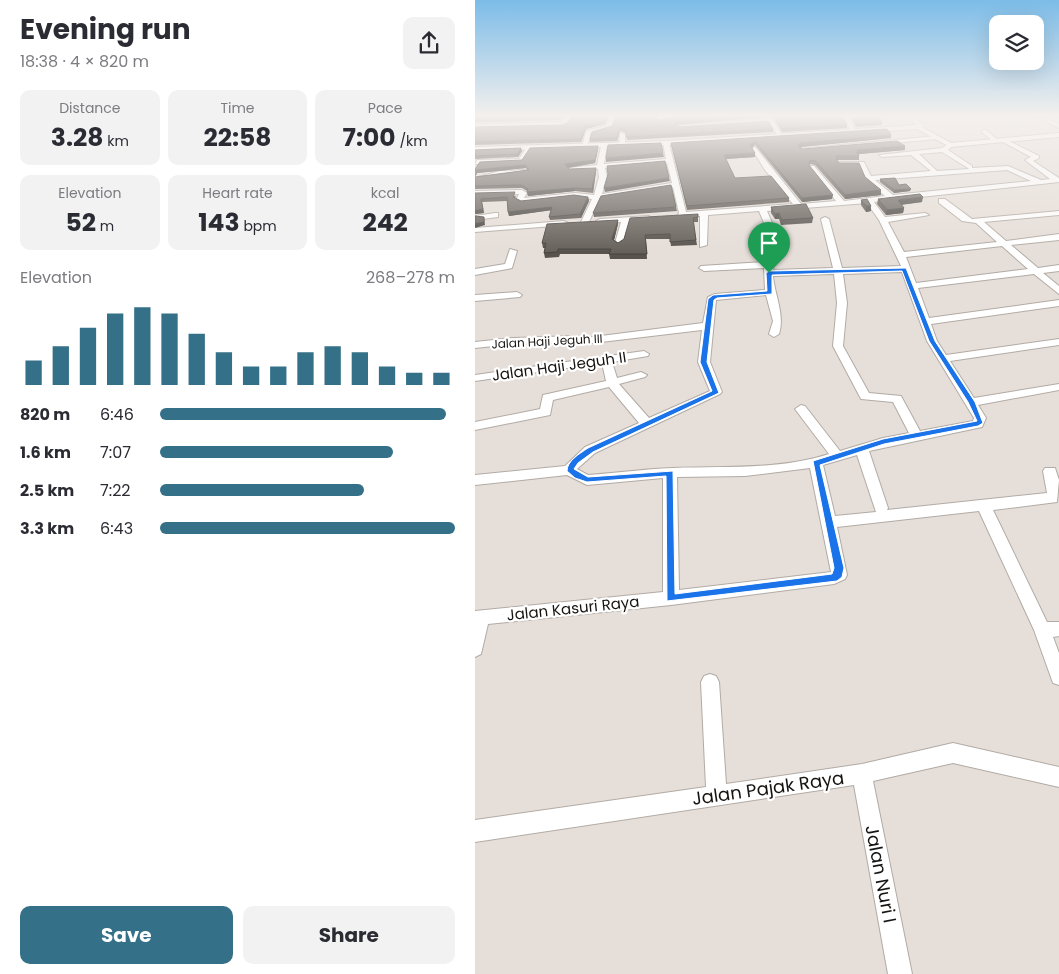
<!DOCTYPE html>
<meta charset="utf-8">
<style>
:root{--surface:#fff;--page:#f2f2f3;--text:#2b2b33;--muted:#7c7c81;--accent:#347188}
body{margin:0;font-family:Poppins,sans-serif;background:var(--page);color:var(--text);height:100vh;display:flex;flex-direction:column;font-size:19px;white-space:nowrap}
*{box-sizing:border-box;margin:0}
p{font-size:16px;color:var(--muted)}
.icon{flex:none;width:28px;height:28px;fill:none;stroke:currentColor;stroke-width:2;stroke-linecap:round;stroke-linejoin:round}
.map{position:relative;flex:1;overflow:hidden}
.side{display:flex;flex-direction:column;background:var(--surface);width:475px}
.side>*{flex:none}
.tools{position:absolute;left:514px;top:15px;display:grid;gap:10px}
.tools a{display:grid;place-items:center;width:55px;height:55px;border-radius:10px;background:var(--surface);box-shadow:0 5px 20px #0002;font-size:25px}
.pin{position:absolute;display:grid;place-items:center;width:42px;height:42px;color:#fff;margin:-51px -21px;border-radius:50% 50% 50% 0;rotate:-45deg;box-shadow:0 0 5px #0007}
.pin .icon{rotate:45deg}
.round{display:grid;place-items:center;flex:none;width:52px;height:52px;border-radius:10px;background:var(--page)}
.summary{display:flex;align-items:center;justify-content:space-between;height:85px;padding:0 20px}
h1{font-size:28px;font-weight:700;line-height:38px}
.stats{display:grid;grid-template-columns:repeat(3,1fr);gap:8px;height:85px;padding:5px 20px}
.stats div{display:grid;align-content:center;border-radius:10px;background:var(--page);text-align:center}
.stats b{font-size:25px;font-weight:700}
.stats small{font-size:14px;font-weight:400}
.stats p{font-size:14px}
.chart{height:140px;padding:10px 20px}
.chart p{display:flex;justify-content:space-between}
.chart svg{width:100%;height:90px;margin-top:5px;stroke:var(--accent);stroke-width:6}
.primary-button{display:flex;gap:10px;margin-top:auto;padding:10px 20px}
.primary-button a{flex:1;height:58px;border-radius:10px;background:var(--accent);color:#fff;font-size:20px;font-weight:700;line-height:58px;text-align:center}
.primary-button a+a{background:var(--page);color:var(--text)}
ul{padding:0 20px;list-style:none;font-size:16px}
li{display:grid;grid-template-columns:80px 60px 1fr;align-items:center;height:38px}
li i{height:12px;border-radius:6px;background:var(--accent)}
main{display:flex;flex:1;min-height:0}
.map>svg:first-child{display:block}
</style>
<main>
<section class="side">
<div class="summary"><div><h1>Evening run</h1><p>18:38 · 4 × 820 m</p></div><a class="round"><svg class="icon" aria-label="share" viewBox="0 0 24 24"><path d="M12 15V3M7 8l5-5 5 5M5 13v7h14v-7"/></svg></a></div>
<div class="stats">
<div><p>Distance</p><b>3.28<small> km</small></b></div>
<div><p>Time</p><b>22:58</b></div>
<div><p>Pace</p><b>7:00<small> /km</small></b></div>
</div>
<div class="stats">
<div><p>Elevation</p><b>52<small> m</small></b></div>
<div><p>Heart rate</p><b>143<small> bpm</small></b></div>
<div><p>kcal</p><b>242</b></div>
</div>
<div class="chart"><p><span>Elevation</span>268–278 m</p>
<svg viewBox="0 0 160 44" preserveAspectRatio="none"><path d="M5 44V32M15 44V25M25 44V16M35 44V9M45 44V6M55 44V9M65 44V19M75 44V28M85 44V35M95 44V35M105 44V28M115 44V25M125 44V28M135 44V35M145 44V38M155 44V38"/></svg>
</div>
<ul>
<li><b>820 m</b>6:46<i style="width:97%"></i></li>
<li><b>1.6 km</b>7:07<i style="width:79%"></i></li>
<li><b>2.5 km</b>7:22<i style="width:69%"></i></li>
<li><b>3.3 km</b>6:43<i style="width:100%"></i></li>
</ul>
<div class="primary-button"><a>Save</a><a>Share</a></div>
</section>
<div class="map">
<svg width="584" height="974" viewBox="0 0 584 974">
<rect width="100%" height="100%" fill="#e6ded8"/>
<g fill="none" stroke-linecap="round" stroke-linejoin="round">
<defs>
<path id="minor" d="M91,116L96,117L93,124L88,126L0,128V124L87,122Z
M135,116H141L136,128L116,133L112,146L107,147L111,131L131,126Z
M179,116H216L217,117L184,121Z
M290,116H296L307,136H303L294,122L205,128L202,126L292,119Z
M367,116H373L381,132H377Z
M432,116H438L450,127L445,128Z
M560,116H567L584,124V128Z
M507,130H511L523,140V142H519L507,132Z
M145,133L150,134V145L147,147L144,145Z
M461,136L463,139L328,151L325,149Z
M526,139H530L564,156V158L558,161L584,178V182L399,202L410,217L450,213L454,215L413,222L429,252L522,242L501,223L487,221L464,203V199H470L497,219L584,211V215L509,222L531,241L584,234V240L536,245L563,268L584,265V271L568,273L584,286V294L559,274L443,288L454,318L584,300V306L456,324L462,341L471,355L584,339V345L475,361L499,398L584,384V390L503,405L511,418L507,427L394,451L413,508L412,510L572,493L568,471L570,468H580L584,480L582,502L518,510L572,622H584V636L578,637L584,653V685L578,683L559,630L504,511L362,527L372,575L370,579L359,584L196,605L13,624L6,654L0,657V611L188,592V478L112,485L92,475L0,485V475L90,466L110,447L164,423L134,387L78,400L75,415L0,430V422L65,409L68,395L131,381L127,363L0,381V375L169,351L174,354L173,356L137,362L142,378L166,372L172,375L170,377L144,384L174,418L235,391L223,362L227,330L109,344L102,342L38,344L0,348V342L38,338L103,336L110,338L228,323L233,297L240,294L290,290L289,268L229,271L224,268L226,266L289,262L295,237L284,211L233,215L232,245L225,247V216L202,217L204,213L198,187L125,198L114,222L110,224L106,222L117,199L100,197L47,203L41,200L44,194L0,195V191L47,190L52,193L49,198L100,193L119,195L124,177L123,169L95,171L93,168L122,165L126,146L129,144L132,146L129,164L191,159L188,143L191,141L194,143L211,212L318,204L290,170L277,149L280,147L326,204L361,201L335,168V166H339L369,201L410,196L391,180L385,165H364L362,162H389L396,176L456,171L436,155L407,157L404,155L467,148L475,143L478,145L473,150L497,166V168L533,166L566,180L575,179L550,160L556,157L526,141ZM467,152L493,168L494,169L462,171L444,154ZM192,163L197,183L127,194L132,177L130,168ZM532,170L556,181L418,195L400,180ZM392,203L404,220L426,266L367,268L354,219L350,217L346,219L358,268L298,270L303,237L292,211ZM527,246L553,269L441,283L431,257ZM427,272L452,341L499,418L498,421L445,431L426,396L394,393L368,346L372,303L368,274ZM359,274L362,303L358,346L386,399L418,402L434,433L408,438L365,451L330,406L326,405L320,409L354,454C305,470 249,466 198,468C169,469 141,473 113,475L102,469L120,453L245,394L247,392L235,362L241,300L291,295L298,321L294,334L299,337L304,334C310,315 300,296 298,276ZM382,455L401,512L360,516L348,465ZM335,468L356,572L204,590L202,477L270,476Z
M53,145L56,147L48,162L0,164L2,160L44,159Z
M51,170L53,173L27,175L18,179L3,177L25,171Z
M20,213H23V217L0,220V216Z
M174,216V220L154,221L148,243L144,246L140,243L146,222L125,223L121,221L125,219Z
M89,221L93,223L92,225L0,232V228Z
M35,249L42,251L37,268L0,275V269L30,264Z
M42,292L47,295L45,297L0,301V295Z
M235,674L241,676L244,682L251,784L387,764L478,743L584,767V787L478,763L398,781L437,974H413L379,785L0,842V820L231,787L226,682L229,676Z"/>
<path id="tertiary" d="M443,125L476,143L584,133V137L475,147L442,129L191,145L0,151V147L191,141Z"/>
</defs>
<!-- minor casing -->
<use href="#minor" stroke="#b2aba5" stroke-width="2"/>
<!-- tertiary casing -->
<use href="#tertiary" stroke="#b2aba5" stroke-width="2"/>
<!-- minor -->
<use href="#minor" fill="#fff" fill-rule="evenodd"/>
<!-- tertiary -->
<use href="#tertiary" fill="#fff" fill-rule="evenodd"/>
</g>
<!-- wall -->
<path fill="#59534e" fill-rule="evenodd" d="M0,116H89L86,120L0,122Z
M298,116H367L372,125V128L307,132Z
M375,116H404L407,123V125L381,127Z
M289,117L201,125L205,127L298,129V132L152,140L151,133L145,131L142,141L115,142V139L137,126L184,120Z
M130,124L111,129L106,142L0,145V127Z
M416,138L326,147L328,149L430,146V150L384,154V160H362L364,163L390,177L406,195L370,199L340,165L335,164L334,166L357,199L327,202L280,145L277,148L280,153V157L251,159L260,178L314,198V202L212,210L196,143Z
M123,146V149L120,163L93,168L94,169L121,171L118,193L100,191L53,196L52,191L47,188L0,189V169ZM51,168L52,170L0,177L2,173Z
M46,148L47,151L43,157L0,159V150Z
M405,179L424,185L435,191L419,193L405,182Z
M0,193L41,196L40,198L46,201L113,197L114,201L106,218L75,220L74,217L76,210L34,216L32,201L7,202L9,213L0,214Z
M403,199L447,202L426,205L429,208L428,213L411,215L402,204Z
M386,200L396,206V211L391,212L386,205Z
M201,207L202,211L119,217L118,213Z
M296,207L338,218L337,223L306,225L304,219H300L296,213Z
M223,214V222H218L222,245L196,246L195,239H171L172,259H135L134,254H85L84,257L70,258L69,253L70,248H68L67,243L143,220V224L139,240L143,243Z"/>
<!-- shaded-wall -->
<path fill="#484440" d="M132,116H134L130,124L111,129L106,142V139L110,126Z
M272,116H289V117L202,124L200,126V124L202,121Z
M145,128V131L142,141V138Z
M416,135V138L325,147L323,146L325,143Z
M280,141V145L275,149V145Z
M123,146V149L120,163L91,168L90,164Z
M430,146V150L384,154V156H381L382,150Z
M46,148L47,151L43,157L42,154Z
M188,153L189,157L131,162V158Z
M280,153V157L250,159L249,155Z
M50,165L51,168L2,173L0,178L1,170Z
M121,168V171L118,193L117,189Z
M194,178L195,181L130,192L129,188Z
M99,188L100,191L53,196L52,192Z
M436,189L435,191L419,193V190Z
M406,190V195L370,199V195Z
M358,195L357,199L327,202V198Z
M113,197L114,201L106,218L105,214Z
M448,197L447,202L422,205L423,200Z
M6,199L9,213L0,214V211Z
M391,206H396V211L391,212Z
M77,207L78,210L34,216L33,212Z
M429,208L428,213L411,215L412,210Z
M304,213V219H300V214Z
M9,217L10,225L0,228V224Z
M143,220V224L138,244L137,239Z"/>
<!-- building -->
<path fill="#67615b" stroke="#484440" d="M0,116H87L85,117L0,119Z
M96,116H132L129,122L110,126L106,139L0,142V127L87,125L94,122Z
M141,116H180L184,120L208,116H272L202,121L200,124L205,127L293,121L298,129L151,137V130L145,128L142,138L115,139L117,132L137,126Z
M300,116H367L372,125L307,129Z
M377,116H404L407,123L381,124Z
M412,129L416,135L325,143L323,146L328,149L422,141L430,146L382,150L384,152H381L384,156H362L361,159L364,163H384L390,177L406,190L370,195L341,161L335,160L334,165L358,195L327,198L280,141L275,145L280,153L249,155L260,178L296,176L314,198L212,206L196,143Z
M186,143L188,153L131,158L133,145Z
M123,146L120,160L90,164L94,169L121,168L117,189L99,188L52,192L53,189L46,185L0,186V177L54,170L50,165L1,170L0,172V169L5,162L47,160L55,148Z
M46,148L42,154L0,156V150Z
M190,161L194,178L129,188L133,174L132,166Z
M420,178L424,185L431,184L436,189L419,190L405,179Z
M196,185L201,207L118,213L126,196Z
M40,192L38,197L46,201L99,195L113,197L105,214L74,217L77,207L33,212L32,197L6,199L8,209L0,211V193Z
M445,194L448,197L423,200L429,208L412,210L403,199Z
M392,199L396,206H391L386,200Z
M331,204L338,218L307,220L304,213L300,214L296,207Z
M223,214V217L218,218L221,240L195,242V234L170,235L172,254H134L136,249H83V252L69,253L71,243H67L72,224L143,220L137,239L143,243L149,239L155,218Z
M0,216L9,217V222L0,224Z"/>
<!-- sky -->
<linearGradient id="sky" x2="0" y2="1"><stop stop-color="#7cbce8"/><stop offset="0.46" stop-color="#f4f0ed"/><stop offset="1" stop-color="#f4f0ed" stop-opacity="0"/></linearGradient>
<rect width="584" height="252" fill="url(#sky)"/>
<!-- route -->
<path fill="#1a73e8" stroke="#fff" fill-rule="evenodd" d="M431,268L460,341L500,402L508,423L503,426L409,444L345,465L369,568L367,577L362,581L192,601L191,476L112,482L100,478L92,471C92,461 104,454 113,448L237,391L225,362L233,299L238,295L292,291L291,273L294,271ZM427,271L454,341L493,402L502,421L408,439L338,461L359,568L357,574L200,594L198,471L113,477L99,469L103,463L118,452L244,393L232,362L239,300L242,298L297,294V275Z"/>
<g text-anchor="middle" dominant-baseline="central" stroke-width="4.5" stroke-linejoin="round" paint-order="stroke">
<!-- far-street labels -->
<g font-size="12" fill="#161412" stroke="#fff">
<text transform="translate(72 341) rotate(-3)">Jalan Haji Jeguh III</text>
</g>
<!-- street labels -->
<g font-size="15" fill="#161412" stroke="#fff">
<text transform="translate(84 366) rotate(-8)">Jalan Haji Jeguh II</text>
<text transform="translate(98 608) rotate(-6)">Jalan Kasuri Raya</text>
</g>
<!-- near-street labels -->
<g font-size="18" fill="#161412" stroke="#fff">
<text transform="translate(293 788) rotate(-8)">Jalan Pajak Raya</text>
<text transform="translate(406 874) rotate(79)">Jalan Nuri I</text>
</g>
</g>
</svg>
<div class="tools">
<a><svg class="icon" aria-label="layers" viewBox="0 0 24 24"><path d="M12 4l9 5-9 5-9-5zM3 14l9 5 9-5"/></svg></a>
</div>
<div class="pin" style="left:294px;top:273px;background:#1e9e55"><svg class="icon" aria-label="arrive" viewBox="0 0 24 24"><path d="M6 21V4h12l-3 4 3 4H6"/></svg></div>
</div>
</main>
